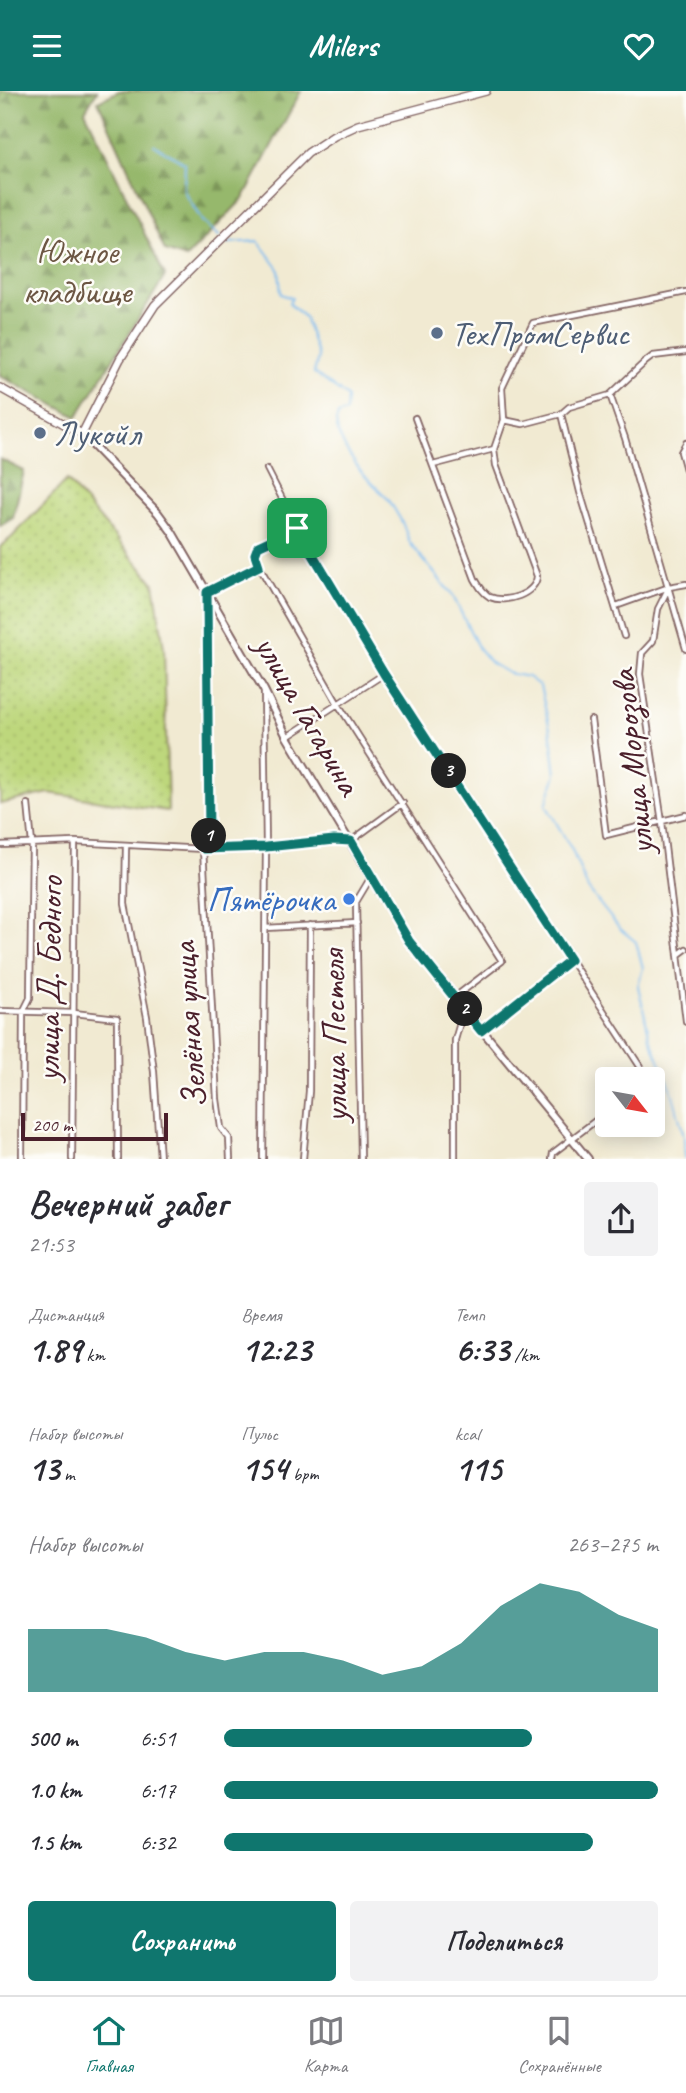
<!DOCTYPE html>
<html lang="ru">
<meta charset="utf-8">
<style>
:root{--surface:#fff;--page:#f2f2f3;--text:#2b2b33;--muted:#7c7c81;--line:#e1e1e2;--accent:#0f766e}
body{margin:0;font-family:Caveat,sans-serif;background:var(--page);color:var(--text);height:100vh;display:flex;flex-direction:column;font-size:26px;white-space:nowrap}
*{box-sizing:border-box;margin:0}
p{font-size:23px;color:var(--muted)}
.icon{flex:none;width:38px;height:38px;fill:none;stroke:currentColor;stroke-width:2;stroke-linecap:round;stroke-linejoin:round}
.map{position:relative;height:1068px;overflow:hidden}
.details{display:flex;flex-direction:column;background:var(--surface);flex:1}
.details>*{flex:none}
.needle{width:46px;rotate:121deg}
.tools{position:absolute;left:595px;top:976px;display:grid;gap:14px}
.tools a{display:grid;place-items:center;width:70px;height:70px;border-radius:7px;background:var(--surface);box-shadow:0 4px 18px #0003;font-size:35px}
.scale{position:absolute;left:21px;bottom:18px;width:147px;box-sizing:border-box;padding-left:7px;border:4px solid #4a1f2b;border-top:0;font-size:19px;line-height:24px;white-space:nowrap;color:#4a1f2b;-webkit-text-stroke:5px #fdfcf7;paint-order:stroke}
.pin{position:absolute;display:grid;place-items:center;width:60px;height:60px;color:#fff;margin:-30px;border-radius:14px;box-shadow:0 4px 10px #0006}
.km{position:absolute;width:35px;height:35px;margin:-18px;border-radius:50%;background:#222;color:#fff;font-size:19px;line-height:35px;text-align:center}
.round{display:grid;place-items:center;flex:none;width:74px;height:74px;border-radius:7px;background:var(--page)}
.head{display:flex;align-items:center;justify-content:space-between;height:119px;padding:0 28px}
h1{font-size:38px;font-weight:800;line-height:52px}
.metrics{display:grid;grid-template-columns:repeat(3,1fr);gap:10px;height:119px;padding:7px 28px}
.metrics div{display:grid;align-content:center}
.metrics b{font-size:35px;font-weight:800}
.metrics small{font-size:19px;font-weight:400}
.metrics p{font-size:19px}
.chart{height:196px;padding:14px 28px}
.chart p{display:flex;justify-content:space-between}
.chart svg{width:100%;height:126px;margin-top:7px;fill:var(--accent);opacity:.7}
.cta{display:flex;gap:14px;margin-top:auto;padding:14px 28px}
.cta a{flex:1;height:80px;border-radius:7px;background:var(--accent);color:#fff;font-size:28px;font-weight:800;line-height:80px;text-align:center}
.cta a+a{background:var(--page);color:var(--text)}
ul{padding:0 28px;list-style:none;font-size:23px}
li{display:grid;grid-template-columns:112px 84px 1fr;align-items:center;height:52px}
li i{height:18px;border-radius:9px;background:var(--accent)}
header{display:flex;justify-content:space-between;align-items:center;height:91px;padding:0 28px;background:var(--accent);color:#fff;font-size:32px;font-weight:800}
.tabs{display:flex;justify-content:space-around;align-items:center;height:98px;border-top:2px solid var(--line);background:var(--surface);font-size:19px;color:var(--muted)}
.tabs a{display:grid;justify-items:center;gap:4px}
.tabs .active{color:var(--accent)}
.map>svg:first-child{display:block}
</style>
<header><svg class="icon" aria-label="menu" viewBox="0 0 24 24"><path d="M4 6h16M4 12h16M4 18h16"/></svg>Milers<svg class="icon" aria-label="heart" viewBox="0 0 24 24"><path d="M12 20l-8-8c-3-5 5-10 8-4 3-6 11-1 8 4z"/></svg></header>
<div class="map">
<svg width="686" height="1068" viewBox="0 0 686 1068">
<defs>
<pattern id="forest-firs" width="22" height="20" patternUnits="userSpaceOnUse" patternTransform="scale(1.75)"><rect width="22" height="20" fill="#96b86c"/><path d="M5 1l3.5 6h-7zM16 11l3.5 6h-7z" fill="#7c9559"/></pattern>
<pattern id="garden-dots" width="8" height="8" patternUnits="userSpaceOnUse" patternTransform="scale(1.75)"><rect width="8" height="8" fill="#bdd77c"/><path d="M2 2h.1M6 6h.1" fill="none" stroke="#a4b86b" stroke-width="1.8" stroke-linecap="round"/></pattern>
</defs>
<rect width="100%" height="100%" fill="#fdfcf7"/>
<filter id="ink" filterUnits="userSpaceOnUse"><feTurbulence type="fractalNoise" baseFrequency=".0143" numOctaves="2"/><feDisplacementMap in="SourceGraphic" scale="14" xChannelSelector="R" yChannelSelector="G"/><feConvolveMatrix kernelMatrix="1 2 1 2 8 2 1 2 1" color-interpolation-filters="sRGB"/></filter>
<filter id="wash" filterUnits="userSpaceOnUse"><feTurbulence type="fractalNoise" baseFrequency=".00686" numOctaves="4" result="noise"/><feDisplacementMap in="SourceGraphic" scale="28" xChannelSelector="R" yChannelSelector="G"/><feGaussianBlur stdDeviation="1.57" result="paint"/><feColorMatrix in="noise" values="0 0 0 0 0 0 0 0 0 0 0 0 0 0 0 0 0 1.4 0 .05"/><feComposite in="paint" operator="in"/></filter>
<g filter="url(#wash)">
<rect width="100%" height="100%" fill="#f1ead2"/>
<!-- forest -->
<path fill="url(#forest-firs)" stroke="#706c4c" stroke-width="2" d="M0,0H97L85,20L165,185L77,326L0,285Z
M119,0H301L243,108L186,167L165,160L98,10Z
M0,368L24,380L13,427L0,435Z"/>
<!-- garden -->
<path fill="url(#garden-dots)" stroke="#847b54" stroke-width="2" d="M67,389L154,492L164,557L168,720L49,702L0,713V456L12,446Z"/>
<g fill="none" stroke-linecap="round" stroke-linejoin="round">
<!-- stream -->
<path stroke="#7cbbf0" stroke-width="2" d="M154,54L185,72L184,100L202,130L219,145
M223,149L227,152L258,150L279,178L281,203L292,207L289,212L305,227L318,266L314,282L347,306L346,321L338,324L336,331L338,342L346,359L361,381L389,409L402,431L410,452L453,505L479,558L491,572L508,582L528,586L540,595L550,638L556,683L546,714L572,759L588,798L619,837L636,851L643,877L638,895L650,947L671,997L684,1045L685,1068"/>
</g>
</g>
<g filter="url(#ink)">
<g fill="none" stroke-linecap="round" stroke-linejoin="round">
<defs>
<path id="minor" d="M610,304L625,347L686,558
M561,323L580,401L624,545
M415,327L475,488C479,495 483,502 490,506C506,513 536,503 537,485L496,374L494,358L504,329L502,297L533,232L686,201
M504,329L523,333L561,323L569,316L610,304L645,271L653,265L686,261
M686,352L681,361L686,379
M433,374L494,358
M267,378L297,437L384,583L643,980L646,989
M259,475L338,613L502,870L455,906
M669,496L658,518L653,550L642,562L640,583L662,731L686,930
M616,515L669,496L686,493
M591,629L606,744L686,724
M287,646L384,583
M0,754L75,751L203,758L266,756L334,749L351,750L403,712
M126,755L125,813L147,926L154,981L160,1068
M266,837L357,832
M678,864L686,858
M0,920L74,922L117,927L118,1068
M482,940L570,869
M22,1068L23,921L30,907L32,753L28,713
M72,1068L75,751
M230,1068L229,1047L221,1037L217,1008L203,758L209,748L207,501L259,475L255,463L258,455L297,437
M263,1068L266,756L264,600
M303,1068L309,1000L310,834
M361,1068L356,811L371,786
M455,1068V949L464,918
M552,1068L553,1062L607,1021"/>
<path id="secondary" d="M82,343L158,422L172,441L264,599L287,646L409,850L588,1068"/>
<path id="primary" d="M0,297L82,343L120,268L155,214L308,62L334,45L358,34L486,0"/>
</defs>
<!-- minor casing -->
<use href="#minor" stroke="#846665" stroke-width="8"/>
<!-- secondary casing -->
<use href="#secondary" stroke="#846665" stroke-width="10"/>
<!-- primary casing -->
<use href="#primary" stroke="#846665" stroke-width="10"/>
<!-- minor -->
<use href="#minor" stroke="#fff" stroke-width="4.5"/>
<!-- secondary -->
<use href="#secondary" stroke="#fff" stroke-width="6"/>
<!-- primary -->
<use href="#primary" stroke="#fff" stroke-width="7"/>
</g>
</g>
<g fill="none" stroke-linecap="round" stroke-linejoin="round" filter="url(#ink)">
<defs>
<path id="route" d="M297,437L384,583L570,869L481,940L409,850L351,750L334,749L266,756L204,758L209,748L207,501L259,475L255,463L258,455Z"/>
</defs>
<!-- route casing -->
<use href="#route" stroke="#fff" stroke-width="14"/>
<!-- route -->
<use href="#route" stroke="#0f766e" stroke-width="9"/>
</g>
<!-- markers -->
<g fill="#5c6f8a" stroke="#fdfcf7" stroke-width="2.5">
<circle cx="437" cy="242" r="7"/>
<circle cx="40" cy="342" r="7"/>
</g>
<circle fill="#3f7fe0" stroke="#fdfcf7" stroke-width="2.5" cx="349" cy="808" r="7"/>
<g text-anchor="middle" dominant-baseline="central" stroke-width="5" stroke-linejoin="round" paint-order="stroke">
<!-- park labels -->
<g font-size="35" fill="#6c5643" stroke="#fdfcf7">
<text x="77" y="160">Южное<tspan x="77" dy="40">кладбище</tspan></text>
</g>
<!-- service labels -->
<g font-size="35" fill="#4e5e75" stroke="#fdfcf7" text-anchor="start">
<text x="451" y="242">ТехПромСервис</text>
<text x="54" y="342">Лукойл</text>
</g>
<!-- street labels -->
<g font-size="35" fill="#4a1f2b" stroke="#fdfcf7">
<text transform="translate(308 624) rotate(60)">улица Гагарина</text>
<text transform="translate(632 671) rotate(-96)">улица Морозова</text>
<text transform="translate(49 888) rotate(-89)">улица Д. Бедного</text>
<text transform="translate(189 934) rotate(-94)">Зелёная улица</text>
<text transform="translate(334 945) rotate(-91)">улица Пестеля</text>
</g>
<!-- shop labels -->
<g font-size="35" fill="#366cbe" stroke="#fdfcf7" text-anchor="end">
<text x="335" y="808">Пятёрочка</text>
</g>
</g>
</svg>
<div class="tools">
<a><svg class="needle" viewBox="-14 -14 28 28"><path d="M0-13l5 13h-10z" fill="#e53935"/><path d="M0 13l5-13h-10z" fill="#7c7c81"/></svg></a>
</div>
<div class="scale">200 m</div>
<div class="pin" style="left:297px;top:437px;background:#1e9e55"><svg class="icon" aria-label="arrive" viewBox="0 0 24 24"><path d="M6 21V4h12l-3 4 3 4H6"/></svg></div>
<b class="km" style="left:209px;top:745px">1</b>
<b class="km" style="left:465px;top:918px">2</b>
<b class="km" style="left:449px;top:680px">3</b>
</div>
<section class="details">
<div class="head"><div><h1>Вечерний забег</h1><p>21:53</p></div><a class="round"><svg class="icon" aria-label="share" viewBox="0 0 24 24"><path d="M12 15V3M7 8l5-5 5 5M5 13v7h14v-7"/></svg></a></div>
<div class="metrics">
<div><p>Дистанция</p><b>1.89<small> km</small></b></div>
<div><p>Время</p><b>12:23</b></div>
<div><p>Темп</p><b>6:33<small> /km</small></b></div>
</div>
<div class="metrics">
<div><p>Набор высоты</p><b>13<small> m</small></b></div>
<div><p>Пульс</p><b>154<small> bpm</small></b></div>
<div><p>kcal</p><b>115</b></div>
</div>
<div class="chart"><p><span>Набор высоты</span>263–275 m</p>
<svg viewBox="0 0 160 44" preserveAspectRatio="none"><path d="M0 44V22L10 22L20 22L30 25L40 30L50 33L60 30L70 30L80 33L90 38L100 35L110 27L120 14L130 6L140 9L150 17L160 22V44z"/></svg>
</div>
<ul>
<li><b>500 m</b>6:51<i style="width:71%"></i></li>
<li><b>1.0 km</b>6:17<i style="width:100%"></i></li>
<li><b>1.5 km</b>6:32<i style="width:85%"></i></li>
</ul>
<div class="cta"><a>Сохранить</a><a>Поделиться</a></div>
</section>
<nav class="tabs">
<a class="active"><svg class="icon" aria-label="home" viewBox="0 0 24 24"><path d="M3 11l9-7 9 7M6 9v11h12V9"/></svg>Главная</a>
<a><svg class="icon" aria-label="map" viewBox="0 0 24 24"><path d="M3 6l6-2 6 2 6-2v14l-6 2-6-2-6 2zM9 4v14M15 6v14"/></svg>Карта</a>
<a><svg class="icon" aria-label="saved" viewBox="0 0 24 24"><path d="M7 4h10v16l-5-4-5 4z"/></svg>Сохранённые</a>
</nav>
